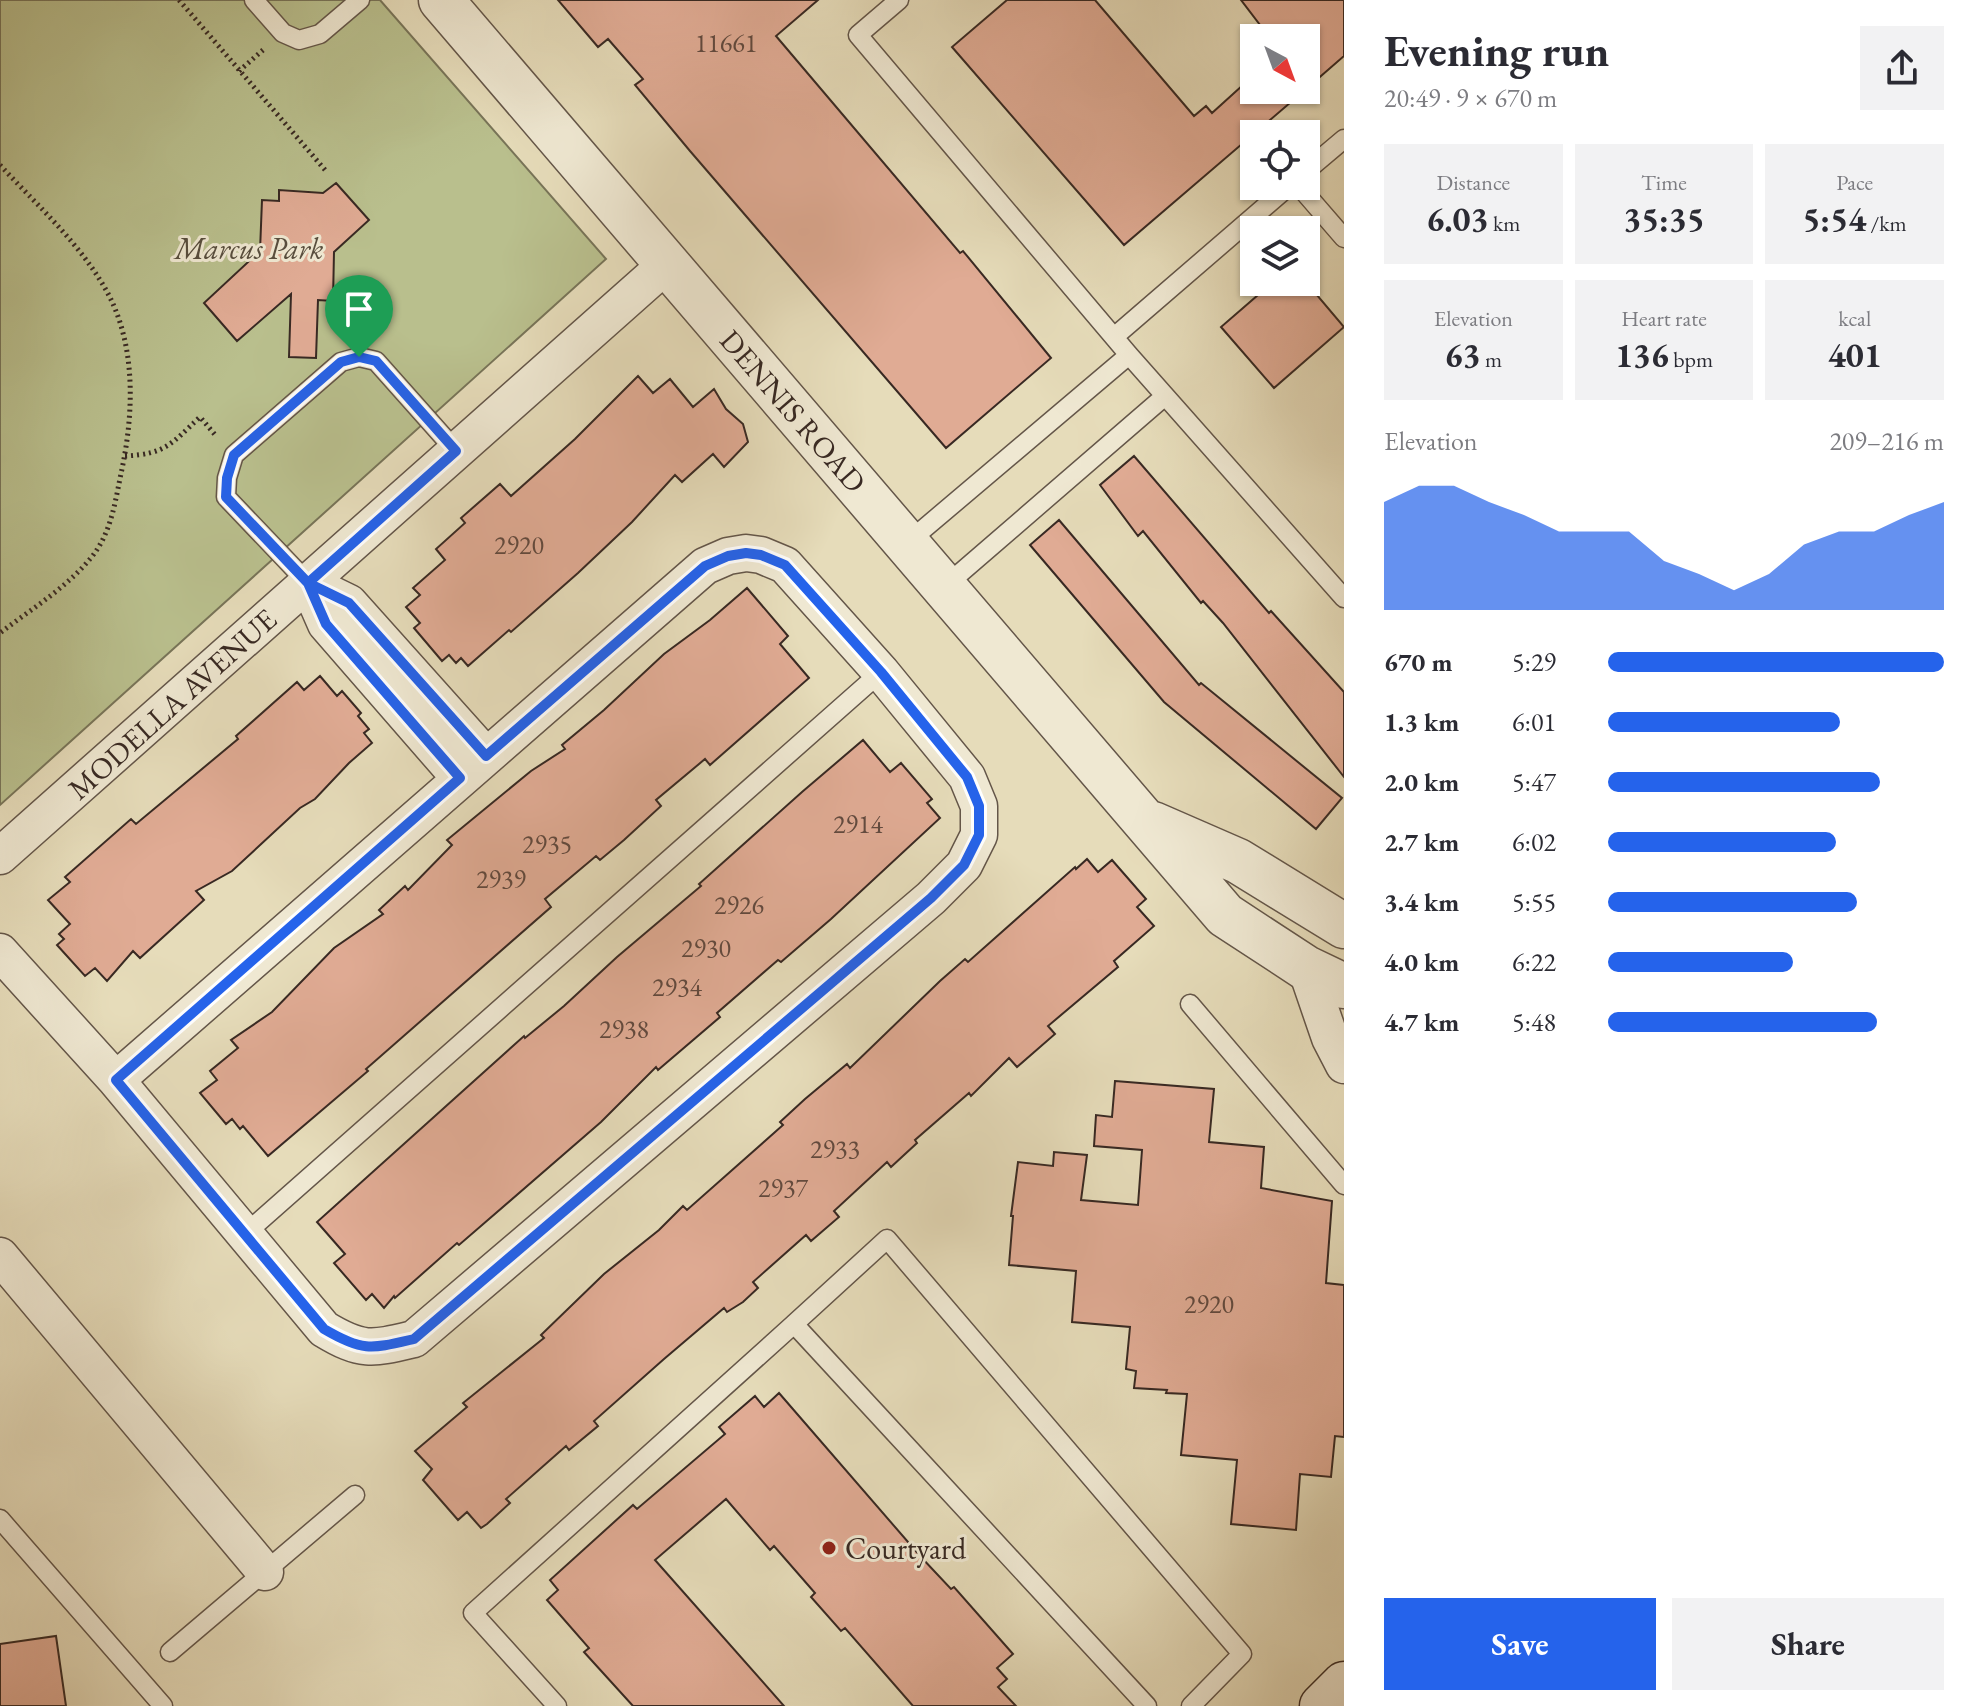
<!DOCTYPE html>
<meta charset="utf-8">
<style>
:root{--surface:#fff;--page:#f2f2f3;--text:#2b2b33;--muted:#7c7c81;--accent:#2563eb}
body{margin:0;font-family:"EB Garamond",serif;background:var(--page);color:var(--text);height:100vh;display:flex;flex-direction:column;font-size:30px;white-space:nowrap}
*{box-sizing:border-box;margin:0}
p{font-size:26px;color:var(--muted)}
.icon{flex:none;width:44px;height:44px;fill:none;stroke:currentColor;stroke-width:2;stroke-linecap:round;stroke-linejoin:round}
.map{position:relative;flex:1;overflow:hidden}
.side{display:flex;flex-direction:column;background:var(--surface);width:640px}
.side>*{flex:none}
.needle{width:52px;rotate:139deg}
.buttons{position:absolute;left:1240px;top:24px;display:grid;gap:16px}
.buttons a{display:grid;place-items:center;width:80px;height:80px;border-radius:0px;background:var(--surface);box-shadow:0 2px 6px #0004;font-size:40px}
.pin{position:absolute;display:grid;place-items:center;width:68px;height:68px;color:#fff;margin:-82px -34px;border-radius:50% 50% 50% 0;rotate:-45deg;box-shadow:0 0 8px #0007}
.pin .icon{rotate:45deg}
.round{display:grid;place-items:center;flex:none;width:84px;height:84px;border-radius:0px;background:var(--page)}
.headline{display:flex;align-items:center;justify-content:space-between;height:136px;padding:0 40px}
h1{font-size:44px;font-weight:700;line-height:60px}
.figures{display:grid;grid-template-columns:repeat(3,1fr);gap:12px;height:136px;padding:8px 40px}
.figures div{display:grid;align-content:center;border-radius:0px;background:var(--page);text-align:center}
.figures b{font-size:34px;font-weight:700}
.figures small{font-size:22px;font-weight:400}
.figures p{font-size:22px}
.chart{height:224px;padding:16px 40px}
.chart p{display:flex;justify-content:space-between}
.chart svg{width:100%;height:144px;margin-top:8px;fill:var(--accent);opacity:.7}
.primary-button{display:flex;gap:16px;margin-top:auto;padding:16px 40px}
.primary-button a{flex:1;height:92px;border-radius:0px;background:var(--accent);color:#fff;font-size:32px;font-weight:700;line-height:92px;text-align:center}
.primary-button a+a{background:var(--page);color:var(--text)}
ul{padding:0 40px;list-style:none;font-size:26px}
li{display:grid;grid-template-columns:128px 96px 1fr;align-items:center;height:60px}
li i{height:20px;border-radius:10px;background:var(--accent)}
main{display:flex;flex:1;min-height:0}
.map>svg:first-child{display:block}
</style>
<main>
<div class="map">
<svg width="1344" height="1706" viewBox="0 0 1344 1706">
<rect width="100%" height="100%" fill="#e6dcba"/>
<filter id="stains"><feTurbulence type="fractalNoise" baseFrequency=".0025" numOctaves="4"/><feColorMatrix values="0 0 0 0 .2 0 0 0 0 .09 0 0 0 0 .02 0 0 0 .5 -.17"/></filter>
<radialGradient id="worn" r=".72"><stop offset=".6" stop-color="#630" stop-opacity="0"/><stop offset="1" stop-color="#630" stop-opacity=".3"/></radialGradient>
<!-- green -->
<path fill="#b9bf8d" stroke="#787458" stroke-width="2" d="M0,0H380L606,259L0,805Z"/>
<!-- building -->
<path fill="#e0ab94" stroke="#382923" stroke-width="2" d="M558,0H818L776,36L960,253L963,251L1051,358L946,448L690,151L635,85L643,79L608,39L598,47Z
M1007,0H1095L1194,116L1206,106L1212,113L1254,75V90H1305L1124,245L952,47Z
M1241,0H1344V56L1306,89V38H1270Z
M336,183L369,220L334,252L333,301L318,300L316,358L289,357L291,294L237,341L204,303L260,251L262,200L279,201V190L323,193Z
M1273,282H1306L1344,327L1274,388L1221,327Z
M638,376L653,393L670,379L693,407L714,389L726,409L743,424L748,442L724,467L713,454L682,482L675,475L632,522L578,573L511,632L509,630L468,666L461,658L456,663L449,655L442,661L414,628L420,623L406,607L420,595L413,588L445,560L436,549L465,523L461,518L500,484L511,496L575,439Z
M1134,456L1269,613L1271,611L1344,692V777L1223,623L1203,601L1201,603L1143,531L1138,536L1100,485Z
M1059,520L1199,685L1201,683L1342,798L1316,829L1164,702L1030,545Z
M747,588L788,636L780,644L809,678L710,765L705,759L656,800L661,806L624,840L600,860L596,856L545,899L551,907L366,1069L368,1071L268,1156L243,1126L240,1129L232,1119L226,1124L200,1093L217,1080L210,1071L238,1048L231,1040L272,1012L334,948L383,914L379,910L405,886L408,890L452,845L447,840L531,771L565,749L562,745L604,710L664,654L710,620Z
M320,676L337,696L342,691L361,713L358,716L369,729L364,733L372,743L349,763L315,799L300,808L232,871L196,891L204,900L140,958L133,951L107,981L95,968L85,976L57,945L64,939L59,934L70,924L48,900L70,882L65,877L131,819L136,824L238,739L236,736L297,682L304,690Z
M863,740L890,772L901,763L932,799L927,803L940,818L831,919L781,962L778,960L717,1013L720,1017L658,1070L656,1067L601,1122L459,1245L457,1243L395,1298L394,1296L384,1308L372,1294L366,1300L334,1263L345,1254L317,1222L524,1036L525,1038L564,1006L617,957L701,886L699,884L802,792Z
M1087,859L1098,872L1112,860L1146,899L1137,907L1154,926L1114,961L1118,967L1048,1026L1055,1034L1017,1067L1009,1058L971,1096L969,1093L915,1140L917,1143L891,1167L887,1162L834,1211L839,1217L811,1241L806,1235L753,1282L758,1288L743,1302L727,1312L724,1308L664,1359L594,1421L598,1426L569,1450L566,1446L506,1499L510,1503L487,1524L481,1528L467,1512L458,1520L423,1480L432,1469L415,1451L467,1407L463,1403L544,1338L541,1335L604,1274L659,1230L683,1206L687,1210L783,1125L780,1122L805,1099L847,1064L850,1068L940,981L965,959L968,962L1075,867L1076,869Z
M1115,1081L1214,1089L1209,1142L1264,1147L1261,1188L1332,1201L1326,1283L1344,1285V1437L1335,1436L1331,1477L1300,1474L1296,1530L1231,1524L1237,1460L1181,1455L1187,1394L1166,1393L1167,1390L1134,1388L1136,1371L1126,1369L1130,1327L1072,1322L1076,1271L1009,1265L1013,1216H1011L1018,1162L1053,1166L1054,1152L1087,1155L1081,1200L1138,1205L1142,1150L1094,1146L1096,1115L1112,1117Z
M779,1393L921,1557L951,1589L954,1587L1013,1654L997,1668L1007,1679L998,1687L1016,1706H913L845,1628L841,1631L811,1597L815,1593L774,1546L770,1550L726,1499L655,1560L784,1706H633L584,1652L589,1648L547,1600L558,1590L550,1580L633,1505L637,1509L725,1434L719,1427L755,1396L764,1407Z
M56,1636L66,1706H0V1644Z"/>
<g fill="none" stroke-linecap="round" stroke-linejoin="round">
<defs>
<path id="service" d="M254,0L283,33L299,40L320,34L360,0
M899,0L858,35L1129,355L1344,598
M1306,171L1344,139
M1299,186L1344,238
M1114,337L1289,186
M907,543L1129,355
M308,583L226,497L227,478L234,455L341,362L359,357L376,361L456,451
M944,587L1165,396
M1190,1004L1344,1185
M245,1234L881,672
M794,1324L887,1239L1242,1654L1191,1706
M0,1519L163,1706
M170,1652L355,1495
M557,1706L473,1613L794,1324L1147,1706"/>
<path id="minor" d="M308,583L349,603L486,756
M308,583L326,624L460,778
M0,856L667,264
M0,952L116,1080L324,1329C362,1352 372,1349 414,1339L931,898L964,865L979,835V806L967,777L881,672L785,565L761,555L746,553L728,556L705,566L116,1080
M1306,968L1330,1038L1344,1065
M0,1256L265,1572"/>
<path id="tertiary" d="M441,0L1225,915L1306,968L1344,986
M1153,824L1238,861L1344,926"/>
<path id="secondary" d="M1322,1706L1344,1684"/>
</defs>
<!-- service casing -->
<use href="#service" stroke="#645649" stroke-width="21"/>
<!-- minor casing -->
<use href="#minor" stroke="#645649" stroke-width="39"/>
<!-- tertiary casing -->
<use href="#tertiary" stroke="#645649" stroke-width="47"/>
<!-- secondary casing -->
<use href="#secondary" stroke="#382923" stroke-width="47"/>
<!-- path -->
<path stroke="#382923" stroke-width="5" stroke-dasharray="2 4" stroke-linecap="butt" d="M179,0L326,171
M239,71L263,50
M0,165C34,202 73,237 100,280C136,335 135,406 122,469C115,501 112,533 90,559C66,588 30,610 0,633
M125,456C166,454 171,444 200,417L217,437"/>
<!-- service -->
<use href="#service" stroke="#efe8d2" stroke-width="18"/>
<!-- minor -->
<use href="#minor" stroke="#efe8d2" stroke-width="36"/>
<!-- tertiary -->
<use href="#tertiary" stroke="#efe8d2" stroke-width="44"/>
<!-- secondary -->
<use href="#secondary" stroke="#efe8d2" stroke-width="44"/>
</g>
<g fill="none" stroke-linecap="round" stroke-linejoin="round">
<defs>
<path id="route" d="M359,357L341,362L234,455L227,478L226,497L308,583L326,624L460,778L116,1080L324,1329C363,1352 371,1349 414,1339L931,898L964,865L979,835V806L967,777L881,672L785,565L761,555L746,553L728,556L705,566L486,756L349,603L308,583L456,451L376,361L359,357"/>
</defs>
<!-- route casing -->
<use href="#route" stroke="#fff" stroke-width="16"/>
<!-- route -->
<use href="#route" stroke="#2563eb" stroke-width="10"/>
</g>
<!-- markers -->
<circle fill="#8f2418" stroke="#efe8d2" stroke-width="3" cx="829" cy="1548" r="8"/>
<g text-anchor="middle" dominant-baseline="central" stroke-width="6" stroke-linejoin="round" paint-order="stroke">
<!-- number labels -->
<g font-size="26" fill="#624a3f">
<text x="726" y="43">11661</text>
<text x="519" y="545">2920</text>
<text x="858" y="824">2914</text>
<text x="547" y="844">2935</text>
<text x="501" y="879">2939</text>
<text x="739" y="905">2926</text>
<text x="706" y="948">2930</text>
<text x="677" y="987">2934</text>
<text x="624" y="1029">2938</text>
<text x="835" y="1149">2933</text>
<text x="783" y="1188">2937</text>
<text x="1209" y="1304">2920</text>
</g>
<!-- park labels -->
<g font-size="30" font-style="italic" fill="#584e3e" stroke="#efe8d2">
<text x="249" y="248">Marcus Park</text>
</g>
<!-- street labels -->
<g font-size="30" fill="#382923" stroke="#efe8d2">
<text transform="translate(793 411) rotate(49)">DENNIS ROAD</text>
<text transform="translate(172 704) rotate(-42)">MODELLA AVENUE</text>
</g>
<!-- poi labels -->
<g font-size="30" fill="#382923" stroke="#efe8d2" text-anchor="start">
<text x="845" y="1548">Courtyard</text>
</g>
</g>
<rect width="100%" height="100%" filter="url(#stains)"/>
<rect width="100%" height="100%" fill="url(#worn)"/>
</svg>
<div class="buttons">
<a><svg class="needle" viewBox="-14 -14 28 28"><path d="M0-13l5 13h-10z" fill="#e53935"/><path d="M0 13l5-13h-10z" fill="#7c7c81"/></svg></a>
<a><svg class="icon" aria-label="locate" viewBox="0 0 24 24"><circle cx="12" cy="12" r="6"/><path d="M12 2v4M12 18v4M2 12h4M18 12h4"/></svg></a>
<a><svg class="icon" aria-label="layers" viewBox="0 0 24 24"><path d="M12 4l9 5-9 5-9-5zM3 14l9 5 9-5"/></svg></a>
</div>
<div class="pin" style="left:359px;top:357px;background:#1e9e55"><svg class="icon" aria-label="arrive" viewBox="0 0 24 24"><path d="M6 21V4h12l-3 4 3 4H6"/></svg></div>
</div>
<section class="side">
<div class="headline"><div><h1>Evening run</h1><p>20:49 · 9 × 670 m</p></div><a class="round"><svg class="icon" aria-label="share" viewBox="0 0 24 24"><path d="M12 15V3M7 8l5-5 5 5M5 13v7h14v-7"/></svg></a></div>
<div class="figures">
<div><p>Distance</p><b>6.03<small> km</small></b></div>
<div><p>Time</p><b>35:35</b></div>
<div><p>Pace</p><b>5:54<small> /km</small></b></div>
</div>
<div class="figures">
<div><p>Elevation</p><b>63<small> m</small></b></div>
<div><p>Heart rate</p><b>136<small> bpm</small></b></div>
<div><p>kcal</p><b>401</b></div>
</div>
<div class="chart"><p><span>Elevation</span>209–216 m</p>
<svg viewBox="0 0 160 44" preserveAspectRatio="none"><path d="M0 44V11L10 6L20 6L30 11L40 15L50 20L60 20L70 20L80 29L90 33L100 38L110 33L120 24L130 20L140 20L150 15L160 11V44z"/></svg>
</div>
<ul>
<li><b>670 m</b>5:29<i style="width:100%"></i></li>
<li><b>1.3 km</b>6:01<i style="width:69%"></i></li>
<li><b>2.0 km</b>5:47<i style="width:81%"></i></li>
<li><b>2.7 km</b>6:02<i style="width:68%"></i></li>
<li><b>3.4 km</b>5:55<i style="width:74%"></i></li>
<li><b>4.0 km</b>6:22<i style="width:55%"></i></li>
<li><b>4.7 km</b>5:48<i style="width:80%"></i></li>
</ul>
<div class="primary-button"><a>Save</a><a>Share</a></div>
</section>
</main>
